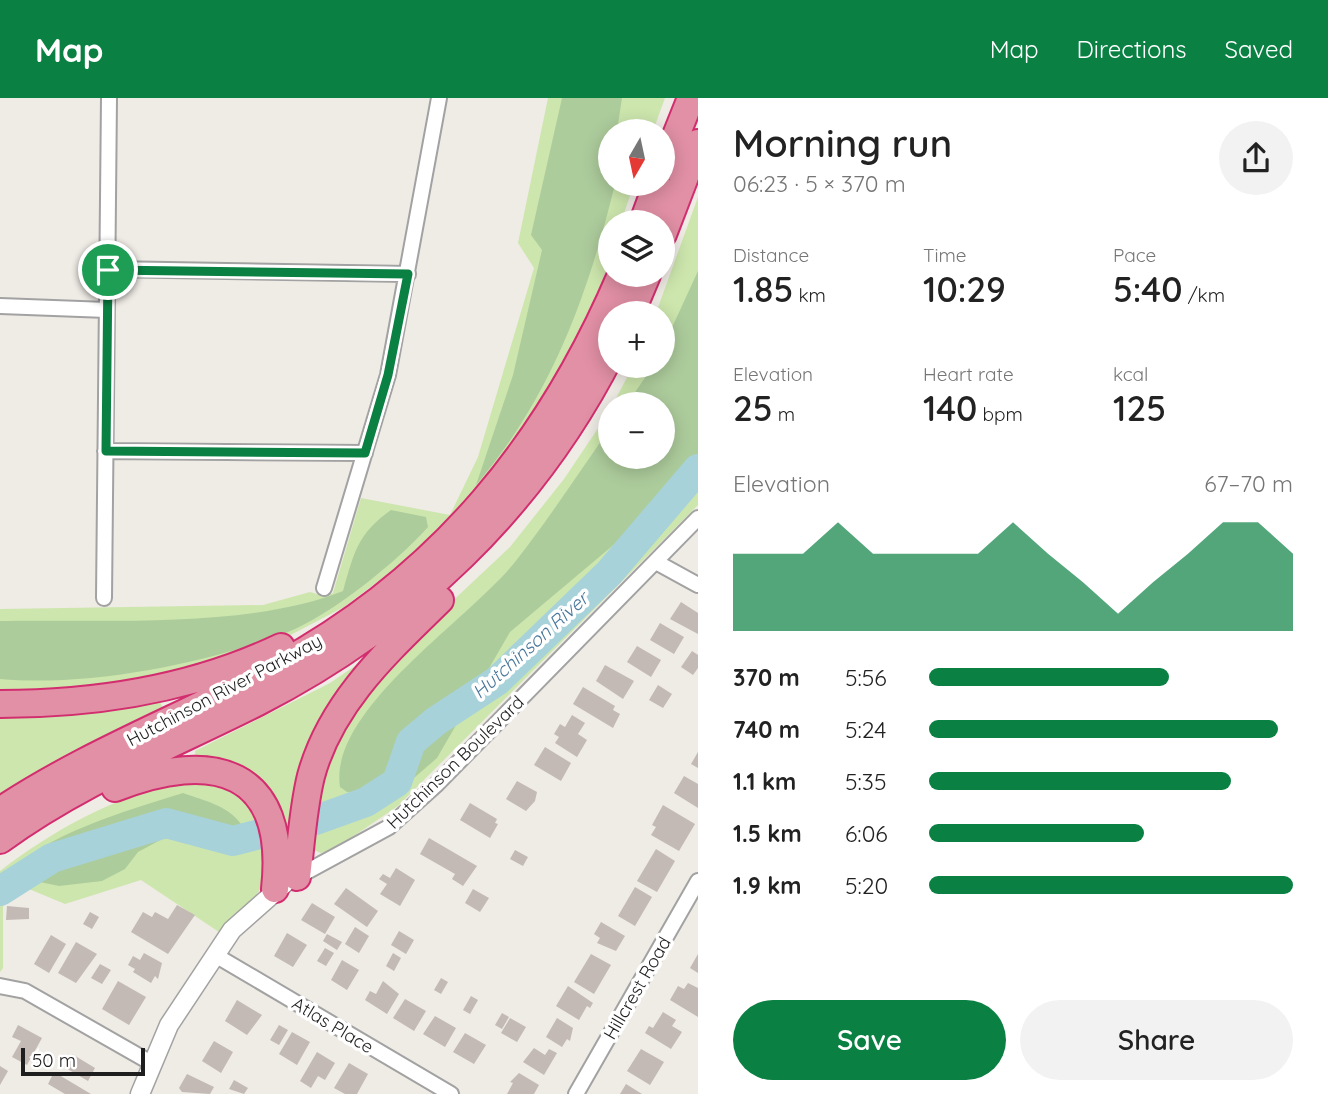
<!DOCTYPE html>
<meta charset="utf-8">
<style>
:root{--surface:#fff;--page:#f2f2f2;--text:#222;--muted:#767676;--accent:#0b8043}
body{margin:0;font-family:Quicksand,sans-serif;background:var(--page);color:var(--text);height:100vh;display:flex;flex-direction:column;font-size:26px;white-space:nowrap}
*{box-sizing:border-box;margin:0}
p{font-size:23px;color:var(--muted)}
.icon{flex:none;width:38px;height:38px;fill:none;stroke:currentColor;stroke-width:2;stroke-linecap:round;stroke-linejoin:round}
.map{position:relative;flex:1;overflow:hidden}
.sheet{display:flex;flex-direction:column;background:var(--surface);width:630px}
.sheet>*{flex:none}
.needle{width:46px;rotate:189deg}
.buttons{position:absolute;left:598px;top:21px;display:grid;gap:14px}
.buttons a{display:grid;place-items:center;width:77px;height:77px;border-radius:50%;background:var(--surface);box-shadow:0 4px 18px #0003;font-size:35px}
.scale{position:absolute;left:21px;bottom:18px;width:124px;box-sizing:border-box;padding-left:7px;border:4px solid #1e1e1e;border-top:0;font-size:19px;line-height:24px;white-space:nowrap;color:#1e1e1e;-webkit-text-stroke:5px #fff;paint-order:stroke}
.pin{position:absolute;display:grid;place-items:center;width:60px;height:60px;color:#fff;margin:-30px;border:4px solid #fff;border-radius:50%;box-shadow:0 2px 7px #0007}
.round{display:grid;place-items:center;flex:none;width:74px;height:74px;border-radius:37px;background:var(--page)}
.head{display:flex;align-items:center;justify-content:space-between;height:119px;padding:0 35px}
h1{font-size:38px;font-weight:600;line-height:52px}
.figures{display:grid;grid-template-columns:repeat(3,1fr);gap:10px;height:119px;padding:7px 35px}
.figures div{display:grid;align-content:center}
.figures b{font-size:35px;font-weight:600}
.figures small{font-size:19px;font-weight:400}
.figures p{font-size:19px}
.chart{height:196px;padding:14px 35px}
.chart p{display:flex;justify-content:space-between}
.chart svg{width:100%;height:126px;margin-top:7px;fill:var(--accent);opacity:.7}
.primary-button{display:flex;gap:14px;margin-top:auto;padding:14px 35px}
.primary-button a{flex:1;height:80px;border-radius:42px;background:var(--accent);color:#fff;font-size:28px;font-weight:600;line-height:80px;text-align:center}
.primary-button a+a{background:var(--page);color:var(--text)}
ul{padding:0 35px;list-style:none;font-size:23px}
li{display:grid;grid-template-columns:112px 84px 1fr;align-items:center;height:52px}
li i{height:18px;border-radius:9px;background:var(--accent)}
header{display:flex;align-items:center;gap:42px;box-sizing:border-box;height:98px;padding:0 35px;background:var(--accent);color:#fff}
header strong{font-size:33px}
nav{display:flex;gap:38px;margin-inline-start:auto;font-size:24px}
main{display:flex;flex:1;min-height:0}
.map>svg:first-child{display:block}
</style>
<header>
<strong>Map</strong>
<nav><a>Map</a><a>Directions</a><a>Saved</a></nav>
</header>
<main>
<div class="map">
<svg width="698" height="996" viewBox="0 0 698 996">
<rect width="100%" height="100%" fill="#efebe5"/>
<!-- grass -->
<path fill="#cde6ad" d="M548,0H665L653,33H611V86H634L621,124H611V158L599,193L555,297L438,438L344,509L281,542L134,588L0,598V511L263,507L310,494L325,498L333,495L361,400L450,417L478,359L534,170L518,145Z
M698,99V407L398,708L336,750L321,755L314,752L308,742L318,680L344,631L385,574L428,526L510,449L564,381L611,311V359H663V306H613L633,268H663V215H656Z
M361,564L363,565L292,758L279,717L196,664L195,653L330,585Z
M159,602L164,612L127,626L0,697V616Z
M180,684C227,686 256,699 265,748C267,760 268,775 263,786C255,803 232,819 219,834L141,782L65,806L17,786L3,808V870L0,874V773C55,731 112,700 180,684Z"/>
<!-- forest -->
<path fill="#adcc9c" d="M562,0H622L617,33H611V86H615C588,197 551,299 476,387L513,277L542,152L531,137Z
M698,173V359L655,412L510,534L437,660L392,699L347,694L340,689C328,612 470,521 515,464C549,421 579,374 611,329V359H663V306H627L653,268H663V249Z
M391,412L426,419L428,429C397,464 331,517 288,534C206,566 87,589 0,581V523C102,521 249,531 343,493C354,455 357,436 391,412Z
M183,695C205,703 227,707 241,726L238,745L196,746L164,740L138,754L125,771L102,783L59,788L40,784H10L0,801V781C46,735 123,714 183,695Z"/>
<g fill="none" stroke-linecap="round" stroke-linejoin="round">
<!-- river -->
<path stroke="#a7d2da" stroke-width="30" d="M316,722L366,704L397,684L411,644L436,623L497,583L609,475L698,371
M0,793L52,760L166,725L233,743L264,735"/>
</g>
<!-- building -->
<path fill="#c3bab5" d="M681,504L698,515V536L670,521Z
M660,525L684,539L674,556L650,542Z
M637,548L661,562L651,579L627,564Z
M692,553L698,557V570L693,577L681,569Z
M605,567L634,583L623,601L596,583Z
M658,587L672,596L663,610L649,602Z
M583,589L615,608L613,612L620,616L613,630L573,606Z
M572,617L585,625L578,636L587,642L577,659L555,645L559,639L554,636L560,626L565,629Z
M545,649L571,665L561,683L534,667Z
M698,654V670L691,666Z
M684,678L698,686V710L674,695Z
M517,683L537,694L535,703L526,713L506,701Z
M470,705L497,721L495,725L498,726L490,740L460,722Z
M663,707L695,726L679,753L651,737L656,729L652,727Z
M429,740L477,768L463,788L452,781L455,776L420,756Z
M656,751L675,763L657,794L637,783Z
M515,752L528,759L523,768L510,761Z
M396,770L415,782L400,808L380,796L387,786L379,781L383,776L390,780Z
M635,789L652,799L635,828L618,818Z
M346,790L378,813L367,829L334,806Z
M473,791L489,800L480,814L465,805Z
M312,805L335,819L325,836L301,822Z
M177,807L195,817L168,856L131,834L143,814L152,819L155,814L168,821Z
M7,808L29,810V821L6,822Z
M90,814L99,819L92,831L83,826Z
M601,824L625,838L616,853L597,845L600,840L594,836Z
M355,829L369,838L359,855L345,846Z
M399,833L414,842L406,856L391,847Z
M287,835L307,847L293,869L274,858Z
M327,836L342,844L337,852L323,843Z
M51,837L66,846L49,875L34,866Z
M76,844L97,856L76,885L58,875Z
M325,850L334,855L326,868L317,863Z
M144,855L162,865L158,881L155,878L151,885L133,874L135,871L128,867L133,858L140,862Z
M393,855L401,860L394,873L386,868Z
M591,856L611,867L594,896L574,884Z
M698,856V875L690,870Z
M342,862L359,872L347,892L331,882Z
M100,866L111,872L102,886L91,880Z
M441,880L448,884L441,896L434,892Z
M118,883L146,899L129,927L102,911Z
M383,883L399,896L387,916L365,902L370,893L376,896Z
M688,885L698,890V919L670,902L678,888L684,891Z
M568,888L593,905L590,910L587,908L579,922L556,908Z
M471,898L478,902L470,916L463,912Z
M405,901L426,913L414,933L393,920Z
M237,902L262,917L247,937L225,923Z
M663,914L676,922L672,928L682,934L671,951L645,935L649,928L653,930Z
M502,915L509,919L502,931L495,927Z
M435,918L456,930L445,949L423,936Z
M510,920L526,929L517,944L501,935Z
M557,920L573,930L570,943L567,941L562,949L546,939Z
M18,927L42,940L27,967L12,959L21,943L12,939Z
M279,927L288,932L279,947L270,942Z
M292,934L310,944L297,967L279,956Z
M465,935L486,947L474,966L453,954Z
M214,943L233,954L221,975L202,963Z
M534,950L545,957L549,951L557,955L544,977L523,964Z
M641,951L664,964L650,987L627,973Z
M317,954L335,965L325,982L318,978L311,990L300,983Z
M72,956L95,970L88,983L64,969Z
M349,965L368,976L357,996H345L334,990Z
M0,968L8,973L0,987Z
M54,974L91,996H65L48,986Z
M519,975L539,987L534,996H507L513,985L510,984Z
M187,976L214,989L210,996L182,994L179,990Z
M234,982L248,990L244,996L229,991Z
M626,986L642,996H620Z"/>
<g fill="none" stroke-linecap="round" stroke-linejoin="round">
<defs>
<path id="minor" d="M108,171L408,176
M0,208L107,212
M105,353L365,355
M656,464L698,487
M324,490L388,277L439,0
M104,500L109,0
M297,779L389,729L437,686L698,420
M215,857L451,996
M0,888L25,893L153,966
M576,996L698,783"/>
<path id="tertiary" d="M140,996L169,927L232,832L284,786"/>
<path id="motorway" d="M663,70L691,0
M643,124L657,86
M663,136L698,45
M631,215L647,177
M0,606C97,606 193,591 281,549
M115,690C213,651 288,671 275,791
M0,713C87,655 186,618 278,568C441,479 549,346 621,177
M0,742C79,684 171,648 258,604C410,526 533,409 611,256
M297,779C301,746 303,710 311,678C331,604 388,553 440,502"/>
</defs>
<!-- minor casing -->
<use href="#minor" stroke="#a2a2a2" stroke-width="18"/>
<!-- tertiary casing -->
<use href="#tertiary" stroke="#a2a2a2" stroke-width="21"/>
<!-- motorway casing -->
<use href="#motorway" stroke="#d22d6f" stroke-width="30"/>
<!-- minor -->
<use href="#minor" stroke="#fff" stroke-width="14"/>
<!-- tertiary -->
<use href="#tertiary" stroke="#fff" stroke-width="18"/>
<!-- motorway -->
<use href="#motorway" stroke="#e290a5" stroke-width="26"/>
</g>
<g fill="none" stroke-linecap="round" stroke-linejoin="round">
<defs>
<path id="route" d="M108,172L408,176L388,277L365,355L106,353Z"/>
</defs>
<!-- route casing -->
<use href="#route" stroke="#fff" stroke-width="14"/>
<!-- route -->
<use href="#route" stroke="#0b8043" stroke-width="9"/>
</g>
<g text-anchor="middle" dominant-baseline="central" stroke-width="7" stroke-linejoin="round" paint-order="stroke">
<!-- street labels -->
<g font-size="18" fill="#1e1e1e" stroke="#fff">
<text transform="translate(224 592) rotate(-28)">Hutchinson River Parkway</text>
<text transform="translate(455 664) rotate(-44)">Hutchinson Boulevard</text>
<text transform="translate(637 890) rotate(-60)">Hillcrest Road</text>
<text transform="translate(333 927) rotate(31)">Atlas Place</text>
</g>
<!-- water labels -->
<g font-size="19" font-style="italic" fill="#49779a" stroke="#fff">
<text transform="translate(530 547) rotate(-42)">Hutchinson River</text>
</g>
</g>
</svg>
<div class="buttons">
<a><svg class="needle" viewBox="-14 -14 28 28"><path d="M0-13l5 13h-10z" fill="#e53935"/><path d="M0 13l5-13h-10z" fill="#767676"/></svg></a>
<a><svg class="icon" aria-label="layers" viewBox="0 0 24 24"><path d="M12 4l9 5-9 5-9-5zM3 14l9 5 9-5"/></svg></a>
<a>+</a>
<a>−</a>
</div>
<div class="scale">50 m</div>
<div class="pin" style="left:108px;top:172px;background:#1e9e55"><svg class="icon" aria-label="arrive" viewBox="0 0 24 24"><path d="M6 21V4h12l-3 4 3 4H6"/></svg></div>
</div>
<section class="sheet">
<div class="head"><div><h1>Morning run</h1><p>06:23 · 5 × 370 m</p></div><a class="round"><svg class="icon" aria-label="share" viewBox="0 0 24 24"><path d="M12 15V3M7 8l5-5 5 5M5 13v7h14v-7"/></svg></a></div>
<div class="figures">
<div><p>Distance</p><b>1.85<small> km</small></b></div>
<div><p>Time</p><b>10:29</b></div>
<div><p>Pace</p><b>5:40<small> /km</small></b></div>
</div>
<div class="figures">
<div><p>Elevation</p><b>25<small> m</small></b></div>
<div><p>Heart rate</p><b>140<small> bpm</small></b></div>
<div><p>kcal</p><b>125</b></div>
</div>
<div class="chart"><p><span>Elevation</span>67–70 m</p>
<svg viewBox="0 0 160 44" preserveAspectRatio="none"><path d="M0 44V17L10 17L20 17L30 6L40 17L50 17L60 17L70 17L80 6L90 17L100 27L110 38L120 27L130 17L140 6L150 6L160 17V44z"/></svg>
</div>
<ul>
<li><b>370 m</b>5:56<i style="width:66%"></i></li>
<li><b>740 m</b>5:24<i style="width:96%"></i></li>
<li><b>1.1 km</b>5:35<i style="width:83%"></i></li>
<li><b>1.5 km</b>6:06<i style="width:59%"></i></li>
<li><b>1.9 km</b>5:20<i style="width:100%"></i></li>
</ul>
<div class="primary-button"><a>Save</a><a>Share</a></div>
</section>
</main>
